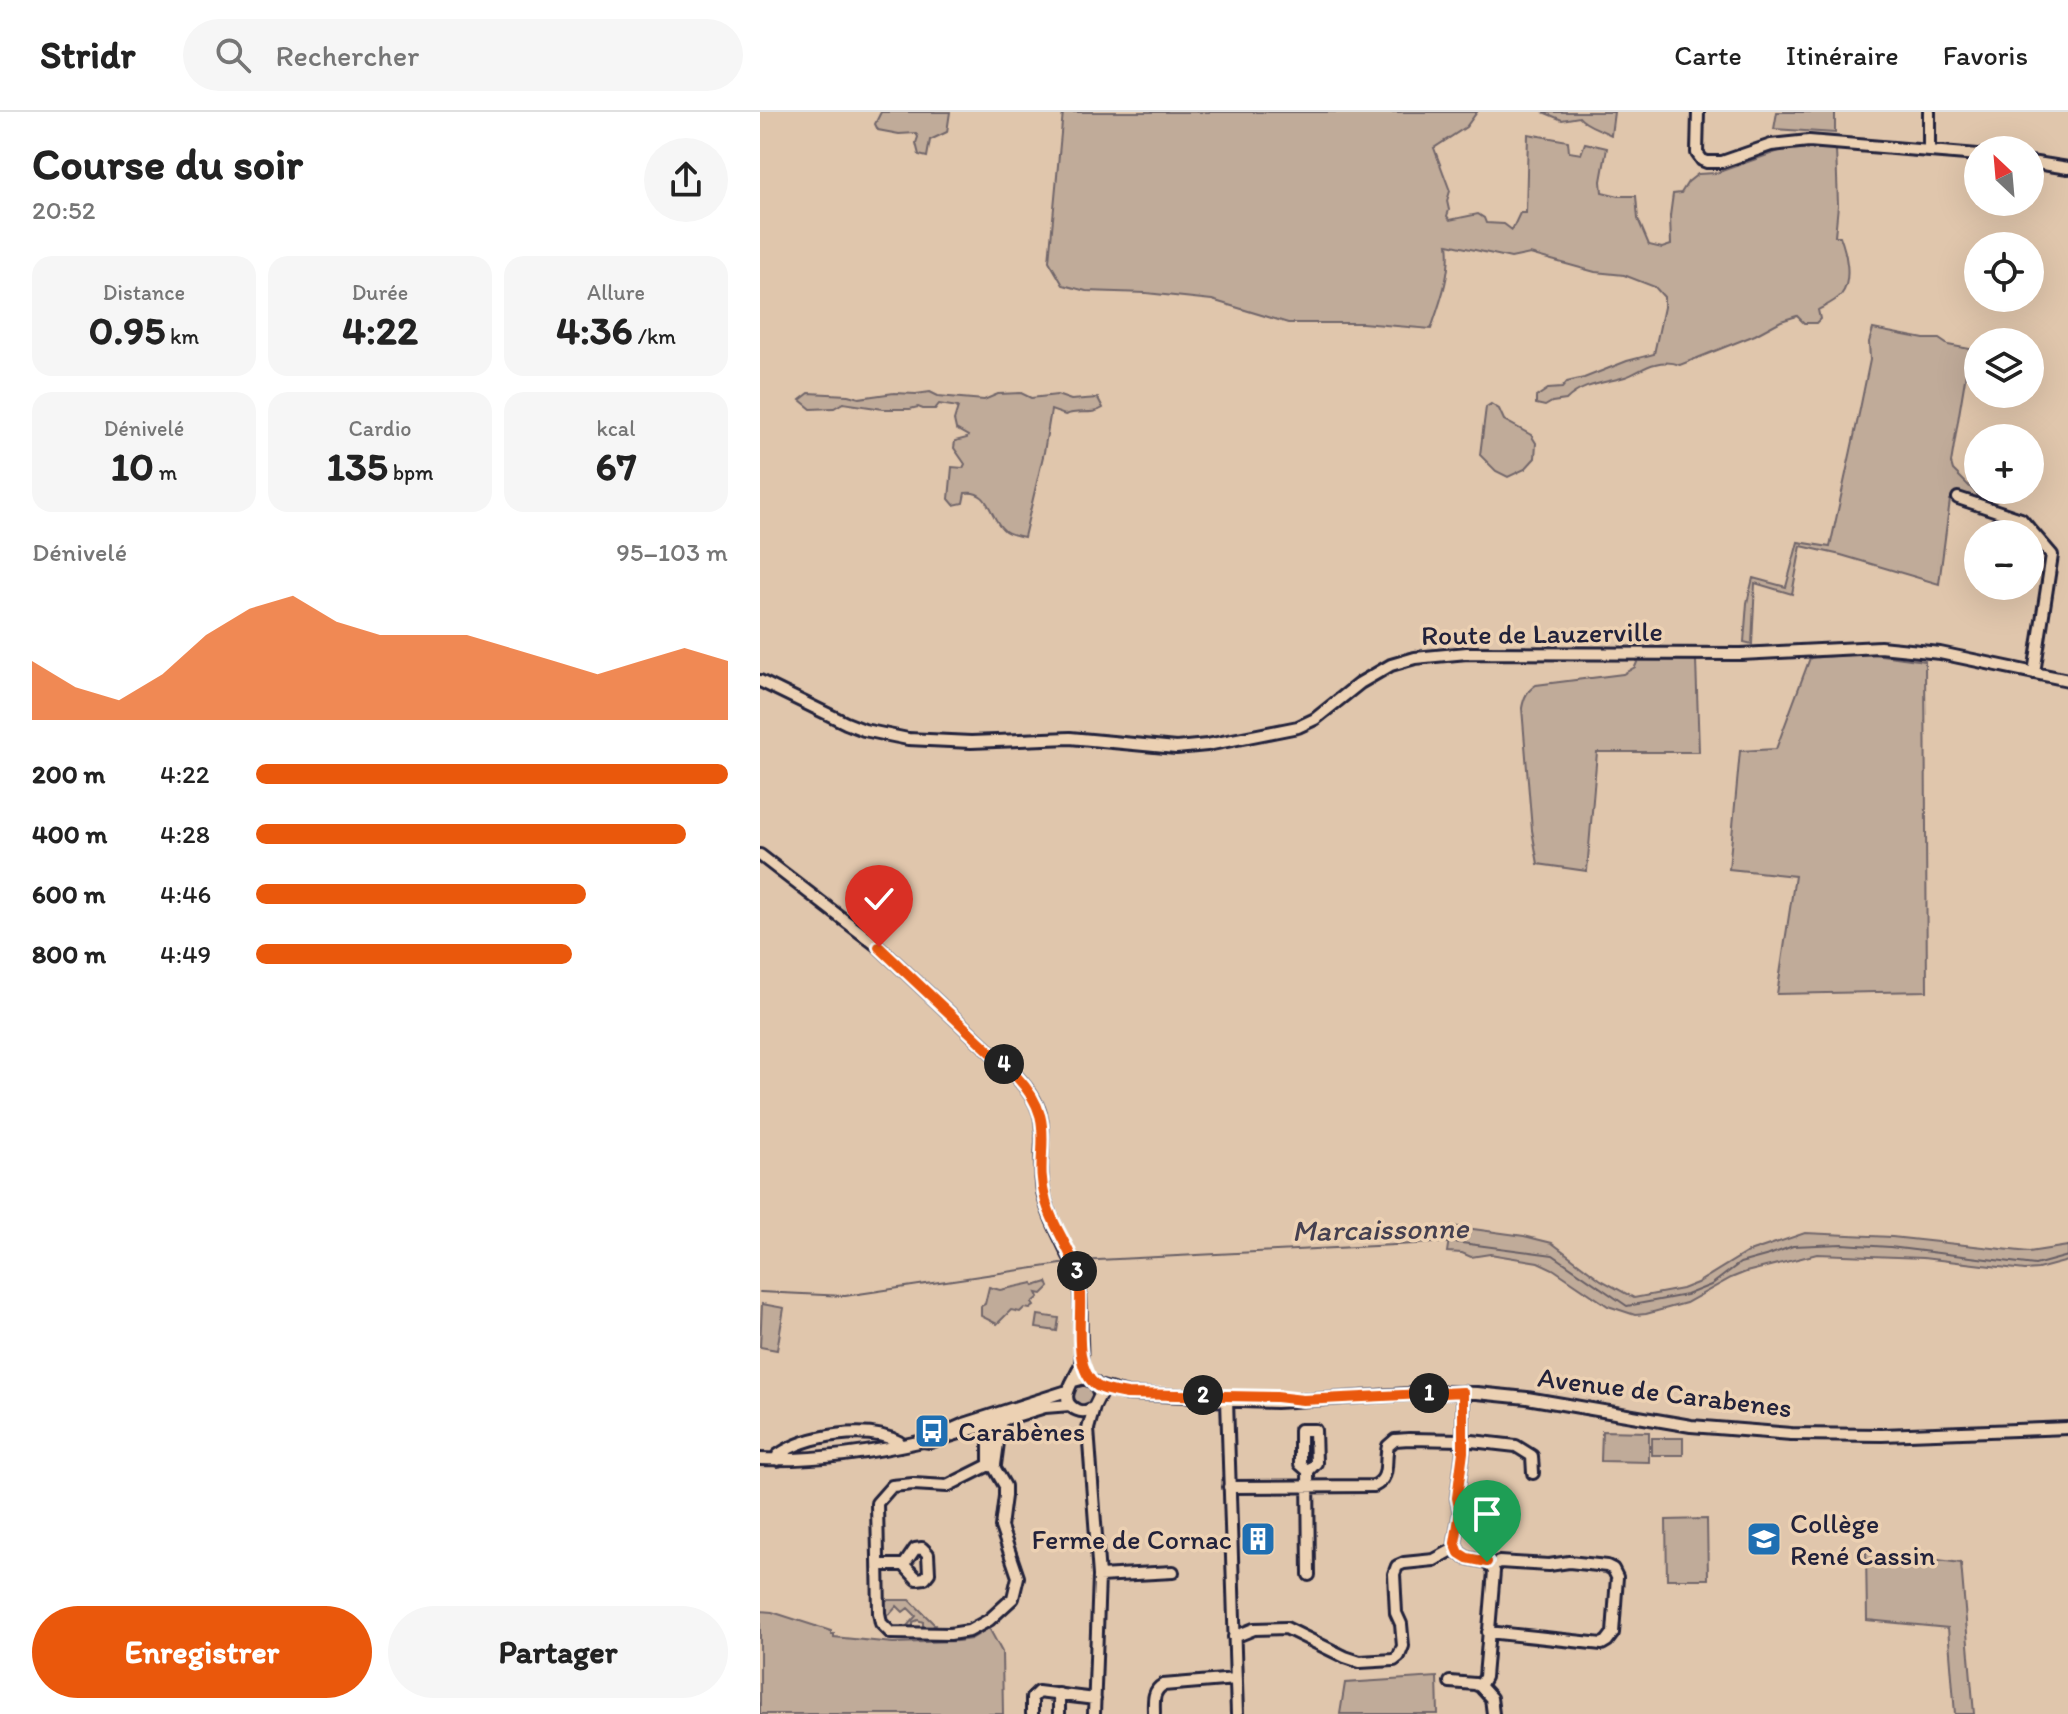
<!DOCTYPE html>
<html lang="fr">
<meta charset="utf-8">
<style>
:root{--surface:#fff;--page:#f6f6f6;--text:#222;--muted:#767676;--line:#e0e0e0;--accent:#ea580c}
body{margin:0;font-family:Itim,sans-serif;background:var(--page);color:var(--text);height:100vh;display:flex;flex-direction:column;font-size:30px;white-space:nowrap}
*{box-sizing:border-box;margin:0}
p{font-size:26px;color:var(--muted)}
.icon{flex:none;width:44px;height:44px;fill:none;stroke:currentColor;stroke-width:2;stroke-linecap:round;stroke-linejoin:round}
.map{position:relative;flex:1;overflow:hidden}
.side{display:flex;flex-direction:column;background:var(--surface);width:760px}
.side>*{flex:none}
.needle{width:52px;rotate:334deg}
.fabs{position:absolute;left:1204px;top:24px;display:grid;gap:16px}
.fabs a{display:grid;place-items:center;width:80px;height:80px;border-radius:50%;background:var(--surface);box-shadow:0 8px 32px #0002;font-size:40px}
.pin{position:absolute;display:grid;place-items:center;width:68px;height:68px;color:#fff;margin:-82px -34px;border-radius:50% 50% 50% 0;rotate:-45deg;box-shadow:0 0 8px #0007}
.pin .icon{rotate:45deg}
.km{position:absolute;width:40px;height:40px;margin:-20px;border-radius:50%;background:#222;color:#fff;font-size:22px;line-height:40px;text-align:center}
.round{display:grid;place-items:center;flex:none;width:84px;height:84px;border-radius:42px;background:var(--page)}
.overview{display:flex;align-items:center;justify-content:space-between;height:136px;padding:0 32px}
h1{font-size:44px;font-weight:700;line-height:60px}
.figures{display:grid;grid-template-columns:repeat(3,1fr);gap:12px;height:136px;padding:8px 32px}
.figures div{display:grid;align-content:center;border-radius:20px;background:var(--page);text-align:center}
.figures b{font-size:40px;font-weight:700}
.figures small{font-size:22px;font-weight:400}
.figures p{font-size:22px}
.chart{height:224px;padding:16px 32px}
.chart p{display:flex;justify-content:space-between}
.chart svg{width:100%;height:144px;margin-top:8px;fill:var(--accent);opacity:.7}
.cta{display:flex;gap:16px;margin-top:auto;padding:16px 32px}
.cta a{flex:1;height:92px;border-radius:48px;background:var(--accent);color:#fff;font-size:32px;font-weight:700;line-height:92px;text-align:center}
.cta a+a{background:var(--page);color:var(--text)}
ul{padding:0 32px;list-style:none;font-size:26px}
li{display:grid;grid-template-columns:128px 96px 1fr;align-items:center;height:60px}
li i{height:20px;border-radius:10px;background:var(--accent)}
header{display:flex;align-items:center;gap:48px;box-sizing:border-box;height:112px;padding:0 40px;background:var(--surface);border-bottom:2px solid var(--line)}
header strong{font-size:38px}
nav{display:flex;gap:44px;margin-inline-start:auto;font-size:28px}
.search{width:560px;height:72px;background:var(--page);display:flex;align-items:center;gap:20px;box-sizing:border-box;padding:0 28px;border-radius:44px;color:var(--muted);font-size:30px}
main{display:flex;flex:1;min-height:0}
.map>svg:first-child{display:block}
</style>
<header>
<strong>Stridr</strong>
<div class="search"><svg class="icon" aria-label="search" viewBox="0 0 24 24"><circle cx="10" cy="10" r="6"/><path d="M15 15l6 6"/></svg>Rechercher</div>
<nav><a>Carte</a><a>Itinéraire</a><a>Favoris</a></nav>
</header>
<main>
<section class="side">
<div class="overview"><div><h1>Course du soir</h1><p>20:52</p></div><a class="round"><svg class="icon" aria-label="share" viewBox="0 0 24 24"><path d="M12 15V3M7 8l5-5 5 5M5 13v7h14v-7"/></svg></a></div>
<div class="figures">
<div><p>Distance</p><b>0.95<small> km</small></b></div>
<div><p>Durée</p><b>4:22</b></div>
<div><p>Allure</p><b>4:36<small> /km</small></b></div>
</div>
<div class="figures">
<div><p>Dénivelé</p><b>10<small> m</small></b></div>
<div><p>Cardio</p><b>135<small> bpm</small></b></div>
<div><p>kcal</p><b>67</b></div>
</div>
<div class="chart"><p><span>Dénivelé</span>95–103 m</p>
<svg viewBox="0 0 160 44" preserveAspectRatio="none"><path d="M0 44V26L10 34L20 38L30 30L40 18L50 10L60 6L70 14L80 18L90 18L100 18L110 22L120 26L130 30L140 26L150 22L160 26V44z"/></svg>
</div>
<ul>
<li><b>200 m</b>4:22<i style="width:100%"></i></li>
<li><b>400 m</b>4:28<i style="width:91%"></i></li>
<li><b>600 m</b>4:46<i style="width:70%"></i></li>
<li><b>800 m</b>4:49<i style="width:67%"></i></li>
</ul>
<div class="cta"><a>Enregistrer</a><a>Partager</a></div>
</section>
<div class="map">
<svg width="1308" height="1602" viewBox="0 0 1308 1602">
<rect width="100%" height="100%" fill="#e0c6ac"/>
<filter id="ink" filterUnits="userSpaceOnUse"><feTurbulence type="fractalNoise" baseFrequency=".0125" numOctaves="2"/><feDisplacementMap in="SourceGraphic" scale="16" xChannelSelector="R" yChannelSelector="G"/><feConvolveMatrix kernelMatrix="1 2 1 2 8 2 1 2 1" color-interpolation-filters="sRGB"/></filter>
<g filter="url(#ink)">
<!-- green -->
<path fill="#c0ab99" stroke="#71666a" stroke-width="2" d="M121,0H190L187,20L170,28L167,45L159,43L156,31L158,25L156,21L139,22L118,18L115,12Z
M303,0H717L706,15L674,36L690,79L687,89L689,98L687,104L690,108L718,102L724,106L726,111L744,112L752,118L760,101H766L768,22L808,29L809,40L821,42L825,31L847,36L841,69L842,80L859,84H876L878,107L889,133L902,136L911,133L910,104L913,82L921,81L928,70L938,62L956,61L1022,38L1044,36L1076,37L1078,93L1075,124H1080C1086,140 1093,168 1081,183C1076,189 1065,194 1058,198L1060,207L1056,211H1044L1037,204L1021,209L995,223L920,253C912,250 903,250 895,252C885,254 875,262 865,265C844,271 822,272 806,288L792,290L785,294L776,292V285L788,277L802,276L807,270L824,266L867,249L894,242L904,195V185L895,175L864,163L835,160L770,142L751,146L688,132C692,159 680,191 671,217L602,211H528L452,188L386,181L326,179L303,173L289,149Z
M783,0H854L851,23C841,17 826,14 819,5L802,8Z
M1017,0H1075V21L1014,17Z
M1113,217L1164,227H1179L1188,233L1210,237L1191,351L1193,358L1217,382L1214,396L1190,388L1179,472L1081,443L1041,434L1032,482L995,471L992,532L984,530L987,491L993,466L1026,475L1038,430L1070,435L1100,297L1110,248L1109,230Z
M170,280L178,284L224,288L238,282L261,281L271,286L297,283L311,288L338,286L343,296C331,304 318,297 305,303L291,298L284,340L264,425C259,424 249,422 245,419C229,407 231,377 205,381L203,391L194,393L189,387L192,355L203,356L205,352L194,336L195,329L207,326L208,324L196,317L194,308L198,295L179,292L175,297H163L158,295L150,297H123L83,291L74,296L51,297L40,288L49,281L88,283L99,286L134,281L156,282Z
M731,292L739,297L744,308L771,323L776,331L775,346L765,357L748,365L736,359L720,343L726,295Z
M1106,541L1165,549L1167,879L1017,882L1035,764L969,757L980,639L1016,637L1050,546Z
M878,548H936L939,640H837L827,759L778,752L772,718L762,596C764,585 767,579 776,573L863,562L875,555Z
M691,1114L764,1124L792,1131L841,1168L874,1186L922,1177L937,1171L986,1141L1045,1121L1132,1125L1269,1140L1308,1134V1149L1278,1157L1265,1158L1163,1146L1057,1142L986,1160L971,1166L926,1191L886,1202L875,1203L848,1194L793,1157L778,1150L730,1142L711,1145L702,1141L687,1140Z
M287,1170L289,1175L282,1182L277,1181L279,1185L272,1191L274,1194L270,1197L264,1196L260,1200L251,1198L237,1212L221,1204V1194L225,1192L229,1175L240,1178L273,1171L274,1174Z
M2,1192L24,1196L17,1238L0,1235Z
M278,1203L299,1206L297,1219L276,1216Z
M312 1282a11 11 0 1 1 22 0a11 11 0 1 1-22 0Z
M842,1319L889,1320V1350L841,1349Z
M892,1326H923V1343H892Z
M947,1407L948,1467H907L906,1408Z
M1106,1439L1201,1451L1214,1602H1195L1188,1516L1107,1508Z
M124,1488H150L175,1513L170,1517H163V1510L158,1508L153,1510V1515H146L156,1504L148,1496L143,1500L137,1494L130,1502L124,1504Z
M0,1499L12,1500L71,1519V1522H74V1525L133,1531L198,1529L211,1527L229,1516L242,1540L243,1602H0Z
M677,1565L678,1602H580L585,1571Z"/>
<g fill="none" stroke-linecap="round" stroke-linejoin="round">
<!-- stream -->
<path stroke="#685f65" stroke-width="2" d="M318,1149L694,1130L793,1143L867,1194L926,1183L951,1173L980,1151L1009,1143L1033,1134L1082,1132L1130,1135L1275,1153L1308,1144
M0,1180L85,1184L308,1151"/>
<defs>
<path id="minor" d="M938,0L937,41L942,48L947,50H962L1011,33L1049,29L1218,43
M1169,0V38
M1270,50L1308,56
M1198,386L1261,407L1292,443L1274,561
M0,569L86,611L104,618L148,627L211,630L310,626L416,636L447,633L538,615L555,607L600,571L631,553L655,546L707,541L981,542L1120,535L1180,541L1308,568
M0,743L119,835L256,964C298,1009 275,1027 283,1079C287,1101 299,1122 308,1142C312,1149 316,1156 318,1164C322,1184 320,1206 321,1226C321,1234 322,1243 321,1251C318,1265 294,1288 317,1298C324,1301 329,1298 334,1295L340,1283L335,1271L325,1266L314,1269
M338,1274L367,1282L429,1284
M703,1280V1340L697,1386L700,1400L695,1431L699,1441L707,1446L727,1450L734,1459L725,1565L720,1574L731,1586L733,1602
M424,1284L445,1288L516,1290L684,1280L717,1281L767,1286L931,1314L1031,1322L1122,1323L1308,1316
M467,1288L477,1602
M229,1304L226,1310L229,1325V1353L234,1355L245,1374V1384L241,1415L258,1465L253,1486L229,1508L209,1519L190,1522L131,1521L121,1511L119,1501L117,1391L132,1374L153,1372L187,1374L229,1353
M188,1319L204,1312L307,1279
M0,1347C54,1349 110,1341 163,1329L170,1330L285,1295L310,1293
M18,1348V1343C47,1323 107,1313 139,1330L140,1334
M235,1353L241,1308
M548,1359L540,1352V1318H555L556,1351L548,1359L549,1463
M469,1375L614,1374C631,1366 624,1350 628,1334L635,1328L649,1327L703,1328L756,1334L772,1344L773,1361
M119,1453H144L157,1467L165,1466L169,1461L168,1442L162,1436L155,1437L144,1453
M339,1464L413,1460
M728,1520L842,1532L847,1529L853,1521L857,1465L853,1457L847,1454L809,1450L789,1453L739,1450L731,1454
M474,1525L494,1517L526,1516L585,1545L600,1550L634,1548L639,1544L643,1534L641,1512L636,1501L634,1462L637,1454L644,1451L674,1448L696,1436
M690,1570L715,1572L720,1574
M272,1602V1586L278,1580L335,1587
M299,1602V1582
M334,1602L339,1464L328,1317L334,1295
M394,1602C394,1590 392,1579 403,1573L476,1567"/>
</defs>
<!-- minor casing -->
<use href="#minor" stroke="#22223b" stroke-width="16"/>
<!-- minor -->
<use href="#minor" stroke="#ecd1b3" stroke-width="10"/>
</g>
</g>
<g fill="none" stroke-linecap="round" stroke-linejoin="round" filter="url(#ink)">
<defs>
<path id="route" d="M119,835L256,964C302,1013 271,1037 286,1090C293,1115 311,1137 318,1163C326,1194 308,1253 337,1274C345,1279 357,1280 367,1282L516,1285L543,1288L703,1280V1340L697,1386L700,1400L695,1431L699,1441L707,1446L727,1450"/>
</defs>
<!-- route casing -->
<use href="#route" stroke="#fff" stroke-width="16"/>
<!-- route -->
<use href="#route" stroke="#ea580c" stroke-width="10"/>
</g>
<!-- icons -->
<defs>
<symbol id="bus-square" viewBox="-11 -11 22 22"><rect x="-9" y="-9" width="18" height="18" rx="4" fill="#1f6fb2" stroke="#ecd1b3"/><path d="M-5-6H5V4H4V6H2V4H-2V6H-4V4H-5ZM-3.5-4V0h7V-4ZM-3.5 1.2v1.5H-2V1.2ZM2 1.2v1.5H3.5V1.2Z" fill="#fff"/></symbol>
<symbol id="building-square" viewBox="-11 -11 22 22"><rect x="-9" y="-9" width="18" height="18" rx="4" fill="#1f6fb2" stroke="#ecd1b3"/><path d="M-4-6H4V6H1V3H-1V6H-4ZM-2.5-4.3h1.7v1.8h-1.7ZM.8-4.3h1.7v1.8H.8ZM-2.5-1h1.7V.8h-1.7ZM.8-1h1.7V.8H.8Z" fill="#fff"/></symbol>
<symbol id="school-square" viewBox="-11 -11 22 22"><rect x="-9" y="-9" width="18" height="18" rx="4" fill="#1f6fb2" stroke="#ecd1b3"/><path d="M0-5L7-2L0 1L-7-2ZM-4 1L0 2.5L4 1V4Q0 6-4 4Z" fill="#fff"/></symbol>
</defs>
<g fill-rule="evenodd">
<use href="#bus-square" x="152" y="1299" width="40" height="40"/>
<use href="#building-square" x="478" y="1407" width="40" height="40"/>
<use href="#school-square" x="984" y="1407" width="40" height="40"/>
</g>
<g text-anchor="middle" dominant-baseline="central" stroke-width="7" stroke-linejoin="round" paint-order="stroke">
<!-- street labels -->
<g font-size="28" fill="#22223b" stroke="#ecd1b3">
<text transform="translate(782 521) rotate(-1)">Route de Lauzerville</text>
<text transform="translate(905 1280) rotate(7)">Avenue de Carabenes</text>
</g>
<!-- poi labels -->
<g font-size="28" fill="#22223b" stroke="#ecd1b3" text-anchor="start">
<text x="198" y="1319">Carabènes</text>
<text x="1030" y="1411">Collège<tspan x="1030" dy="32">René Cassin</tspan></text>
<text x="472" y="1427" text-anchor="end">Ferme de Cornac</text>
</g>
<!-- water labels -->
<g font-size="30" font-style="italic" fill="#454050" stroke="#ecd1b3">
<text transform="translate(620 1117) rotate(-1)">Marcaissonne</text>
</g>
</g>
</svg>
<div class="fabs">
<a><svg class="needle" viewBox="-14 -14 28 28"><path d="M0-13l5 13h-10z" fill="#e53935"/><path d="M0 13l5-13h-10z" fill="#767676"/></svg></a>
<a><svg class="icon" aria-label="locate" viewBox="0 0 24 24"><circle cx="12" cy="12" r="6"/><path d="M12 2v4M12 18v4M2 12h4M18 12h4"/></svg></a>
<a><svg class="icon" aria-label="layers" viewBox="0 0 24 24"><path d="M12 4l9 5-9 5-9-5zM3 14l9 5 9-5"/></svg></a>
<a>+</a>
<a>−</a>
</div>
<div class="pin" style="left:727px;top:1450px;background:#1e9e55"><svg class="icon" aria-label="arrive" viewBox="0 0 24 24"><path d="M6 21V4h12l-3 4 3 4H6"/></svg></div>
<div class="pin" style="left:119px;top:835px;background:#d93025"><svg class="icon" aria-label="check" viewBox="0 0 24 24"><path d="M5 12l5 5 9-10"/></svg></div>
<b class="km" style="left:669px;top:1281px">1</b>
<b class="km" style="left:443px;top:1283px">2</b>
<b class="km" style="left:317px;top:1159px">3</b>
<b class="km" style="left:244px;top:952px">4</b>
</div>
</main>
